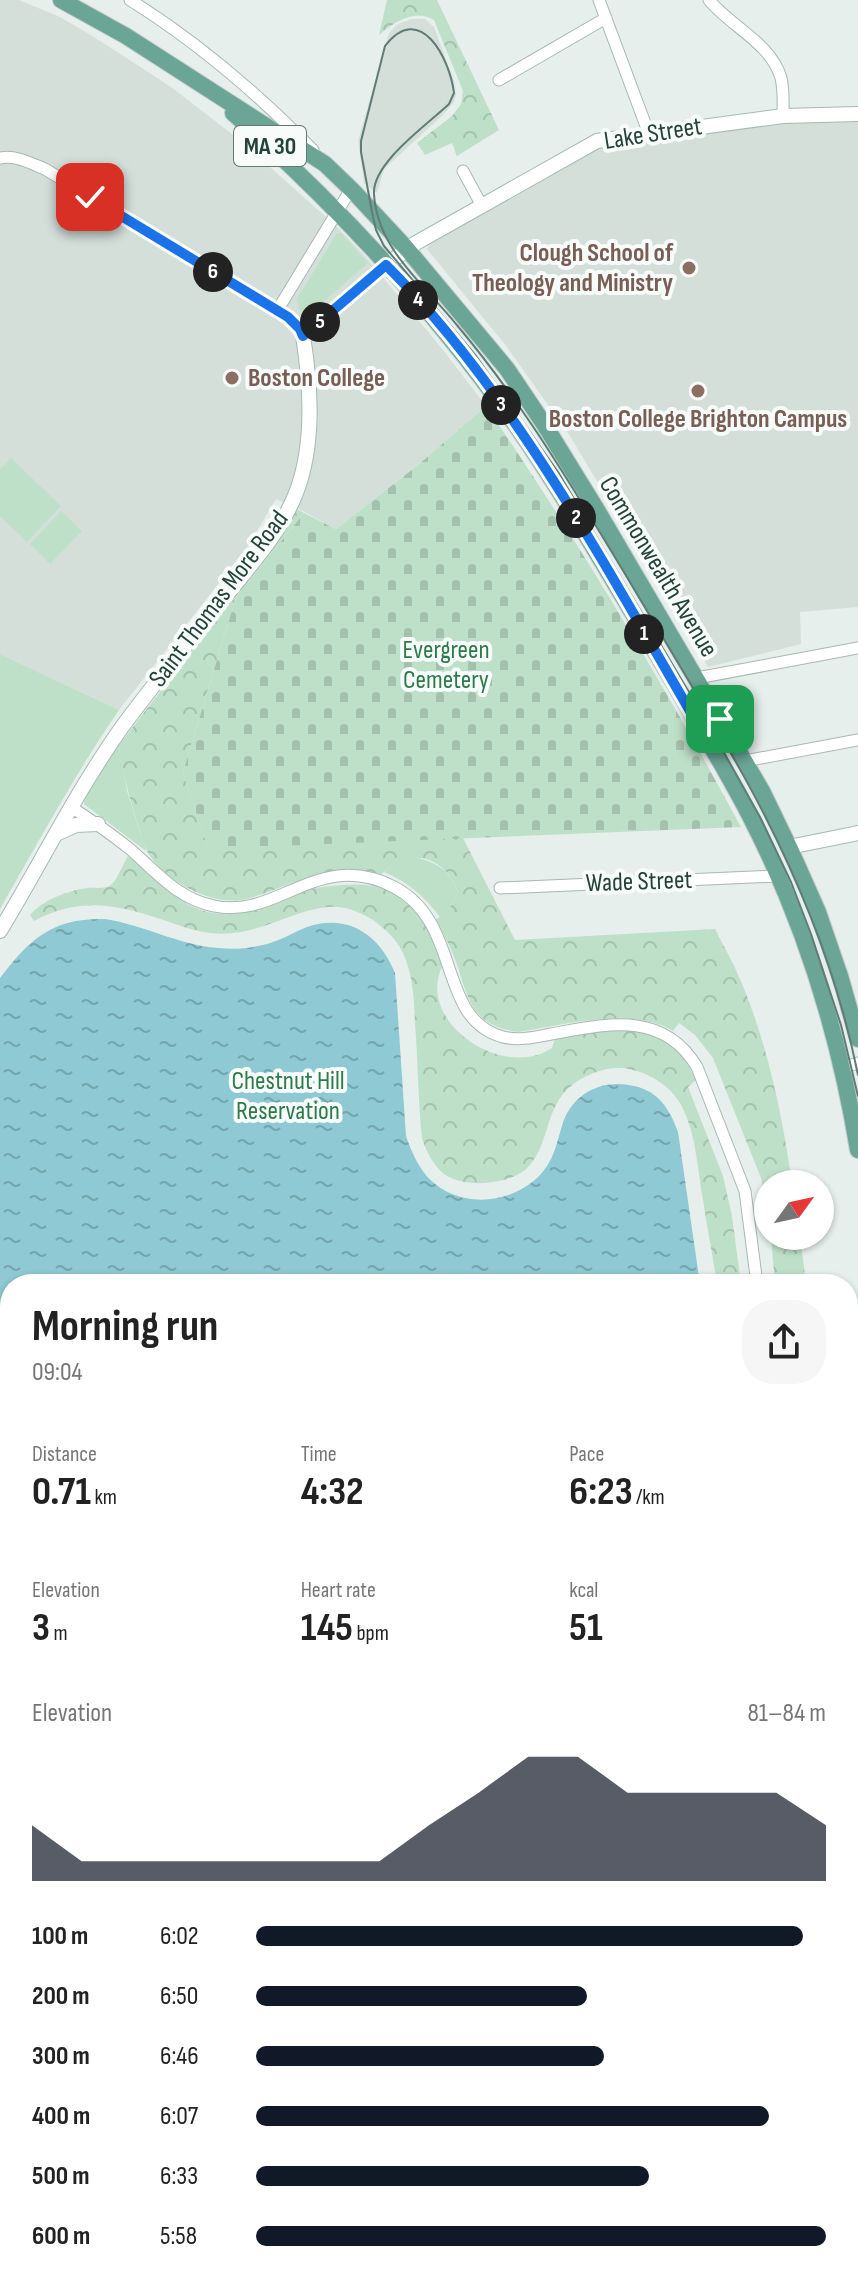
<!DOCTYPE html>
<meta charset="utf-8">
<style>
:root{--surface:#fff;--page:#f6f6f6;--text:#222;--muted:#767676;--accent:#111827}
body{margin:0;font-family:"Sofia Sans Condensed",sans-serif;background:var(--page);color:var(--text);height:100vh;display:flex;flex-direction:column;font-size:30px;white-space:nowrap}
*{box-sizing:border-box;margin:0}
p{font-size:26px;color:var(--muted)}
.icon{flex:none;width:44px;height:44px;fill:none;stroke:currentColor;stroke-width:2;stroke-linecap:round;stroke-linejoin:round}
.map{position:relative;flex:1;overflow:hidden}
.details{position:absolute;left:0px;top:1274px;width:858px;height:1010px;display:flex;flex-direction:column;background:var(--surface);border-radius:32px 32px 0 0;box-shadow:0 2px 6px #0004}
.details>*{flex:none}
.needle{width:52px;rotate:57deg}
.tools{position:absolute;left:754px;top:1170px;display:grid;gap:16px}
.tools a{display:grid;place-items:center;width:80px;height:80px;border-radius:50%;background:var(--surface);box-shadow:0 2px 6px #0004;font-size:40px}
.pin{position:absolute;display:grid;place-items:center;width:68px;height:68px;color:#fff;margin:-34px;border-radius:16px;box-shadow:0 4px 12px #0006}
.km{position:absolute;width:40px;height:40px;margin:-20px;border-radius:50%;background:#222;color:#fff;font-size:22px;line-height:40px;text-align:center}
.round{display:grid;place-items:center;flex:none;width:84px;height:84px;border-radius:32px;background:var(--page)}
.overview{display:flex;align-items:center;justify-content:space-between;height:136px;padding:0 32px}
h1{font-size:44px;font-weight:700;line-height:60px}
.metrics{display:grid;grid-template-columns:repeat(3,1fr);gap:12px;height:136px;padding:8px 32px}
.metrics div{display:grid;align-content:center}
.metrics b{font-size:40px;font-weight:700}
.metrics small{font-size:22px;font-weight:400}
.metrics p{font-size:22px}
.chart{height:224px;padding:16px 32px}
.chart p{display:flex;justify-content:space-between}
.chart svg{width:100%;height:144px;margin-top:8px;fill:var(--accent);opacity:.7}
ul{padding:0 32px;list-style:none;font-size:26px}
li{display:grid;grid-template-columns:128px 96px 1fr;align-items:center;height:60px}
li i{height:20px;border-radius:10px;background:var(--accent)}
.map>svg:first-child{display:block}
</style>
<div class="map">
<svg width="858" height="2283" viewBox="0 0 858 2283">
<defs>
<pattern id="forest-crowns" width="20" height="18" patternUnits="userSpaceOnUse" patternTransform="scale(2)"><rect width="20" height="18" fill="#bfe0c8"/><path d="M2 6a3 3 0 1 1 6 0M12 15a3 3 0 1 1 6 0" fill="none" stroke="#a4c1ad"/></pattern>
<pattern id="cemetery-stones" width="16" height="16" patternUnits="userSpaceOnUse" patternTransform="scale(2)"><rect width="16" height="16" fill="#bfe0c8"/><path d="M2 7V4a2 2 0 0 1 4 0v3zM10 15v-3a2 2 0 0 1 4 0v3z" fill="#a4c1ad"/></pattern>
<pattern id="water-ripples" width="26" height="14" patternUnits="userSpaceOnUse" patternTransform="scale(2)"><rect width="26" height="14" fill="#8ec9d4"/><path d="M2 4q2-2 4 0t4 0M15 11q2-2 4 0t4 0" fill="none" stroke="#74a5ad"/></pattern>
</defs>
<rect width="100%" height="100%" fill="#e6efeb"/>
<!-- built -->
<path fill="#d4dfda" d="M0,0H19L60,17L94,37L171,87L241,141L336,226L366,257L443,350L486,406L418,465L336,529L299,509L276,499L248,546L119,710L0,654Z
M412,19H425L434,27L454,81L456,95L454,102L444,114L384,169L377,193L364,183L358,141L389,33L398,24Z
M858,120V607L800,612L801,644L708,667L570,436L507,347L427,249L430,243L581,155L602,146L776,121Z"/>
<!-- green -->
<path fill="#bfe0c8" d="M337,233H341L368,263L310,313H304L299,309L297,299Z
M11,458L61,506L27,542L0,516V469Z
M61,511L82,531L50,564L30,544Z
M0,654L119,710C75,774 39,841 0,909Z
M119,745L127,791L146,851L84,804C83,787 108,759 119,745Z
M412,856C436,863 448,867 458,892L451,906L440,917C424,896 408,882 384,872L398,860Z"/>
<!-- forest -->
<path fill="url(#forest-crowns)" d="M387,0H437L499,130L457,156L452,143L425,155L417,143L452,116L461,104L463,91L434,20C415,8 394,22 379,35Z
M297,509L304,513L236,597L183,772L208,848L463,838L515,940L715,929C723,945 733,962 740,979C767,1042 783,1117 792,1184H768V1212L761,1178L713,1058L695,1035L679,1023L673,1031C633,1006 563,1025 518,1032C475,1026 469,1004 458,967C452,951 445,935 436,920L451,906L458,892C444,855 409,846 381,875C328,858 294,887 246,899C212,907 164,881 147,851C143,845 141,835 139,828C130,800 122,773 119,745L279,537Z
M128,856L187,904C226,925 261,909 298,893C312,888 326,886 341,885C404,880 420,911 444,963C412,1018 500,1082 552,1048L555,1038C613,1029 667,1014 696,1080L688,1087L723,1176L732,1216L741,1284H717C713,1256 707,1228 703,1200C697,1167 696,1128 678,1100C668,1085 650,1074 633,1070C612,1064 587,1073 571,1086C545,1107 550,1143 529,1166C513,1185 464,1189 444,1174C433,1165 426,1151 422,1138C418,1100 418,1061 415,1023C414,999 413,973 402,951C395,938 385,929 373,920C360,912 344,905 328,907C285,912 257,938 210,933C192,931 174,923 157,918C112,903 77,898 34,921L30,915C44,899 67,891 87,888C95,887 105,890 112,884C118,878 123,864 128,856Z
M771,1236H800L806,1284H775Z
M848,1430L858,1440V1669L856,1679L858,1683V1790L853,1808L848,1807V1505C852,1482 848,1454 848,1430Z"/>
<!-- cemetery -->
<path fill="url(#cemetery-stones)" d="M486,406C579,542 663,683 741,827L208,849L183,772L236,597L304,513L336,529L418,465Z"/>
<!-- water -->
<path fill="url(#water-ripples)" d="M105,919C144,925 179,945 218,948C235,950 252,948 267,944C282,940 294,932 307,927C348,913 380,935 395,973L406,1136C411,1150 416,1162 425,1174C454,1209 509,1207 540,1175C554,1160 556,1145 562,1126C571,1094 602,1078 634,1086C658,1091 670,1109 678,1132L700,1284H10V1823L0,1819V978C31,938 52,918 105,919Z"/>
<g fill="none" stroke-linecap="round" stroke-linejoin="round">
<defs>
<path id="street" d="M130,0C196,41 258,94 313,150
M599,0L649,134
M709,0C731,27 771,43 781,78C784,90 783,103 783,116
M499,80L606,18
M0,158C16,155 30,163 45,169L288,317L300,329L303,336
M463,171L482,206
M277,311L351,189
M697,678L858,648
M745,761L858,740
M71,807C91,820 111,834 130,849C156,872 178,899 214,906C278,920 318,848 394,887C463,923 436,1019 503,1037C519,1041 535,1037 551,1034C607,1024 663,1010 697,1067L745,1191L757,1284
M500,888L778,876
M842,1068L858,1063
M848,1404L858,1406
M848,1419L858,1426
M0,2115L10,2113
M851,2174L858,2166
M0,2260H10
M58,2274L71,2283
M238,2274L246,2283
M420,2283L437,2274
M501,2283L504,2274"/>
<path id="secondary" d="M56,834L76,825L98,824
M789,847L858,833
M0,931C41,863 76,792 122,727C156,681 192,637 228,593C254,561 281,531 296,493C315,444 311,386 303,336L386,265L416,243L597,141L783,116L858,114
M848,1895L858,1856
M848,1992L858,2005
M655,2274L666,2279L691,2283
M772,2274L773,2283
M161,2283L173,2274"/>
<path id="primary" d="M61,0L126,36L325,164L353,191L407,249L507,369L544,424L597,510L762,791L790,849L818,912L840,976L858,1039
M233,113C338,206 434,309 515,424C563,493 605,567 648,639C682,698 719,756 750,816C804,921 839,1034 858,1150
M0,1853L10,1858
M848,2037L858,2048
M848,2086L858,2094"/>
</defs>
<!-- street casing -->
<use href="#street" stroke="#a8b8b2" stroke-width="13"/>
<!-- secondary casing -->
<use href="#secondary" stroke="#a4bbb3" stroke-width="16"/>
<!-- primary casing -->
<use href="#primary" stroke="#c2cac8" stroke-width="18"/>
<!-- street -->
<use href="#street" stroke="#fff" stroke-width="11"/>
<!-- secondary -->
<use href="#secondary" stroke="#fff" stroke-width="14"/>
<!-- primary -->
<use href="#primary" stroke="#6aa596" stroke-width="16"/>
<!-- tram -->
<path stroke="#5f7d75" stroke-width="2" d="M858,1075C840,985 806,896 764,814C734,755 699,698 665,641C622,569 579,495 532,425C508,390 483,356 456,324C424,284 377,249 374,194C372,163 427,125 449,104L454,93C450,59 420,0 385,46L361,141V152L372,212L376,230L384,246L476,356L558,472L709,726L760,817L791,882L811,934L841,1025L858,1096
M0,1959L10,1962
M833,2277L840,2283"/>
</g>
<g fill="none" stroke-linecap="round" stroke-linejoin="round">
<defs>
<path id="route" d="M90,197L288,317L300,329L303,336L386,265C515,394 609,573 701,730L720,719"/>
</defs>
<!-- route casing -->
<use href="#route" stroke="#fff" stroke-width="16"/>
<!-- route -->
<use href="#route" stroke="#1a73e8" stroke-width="10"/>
</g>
<!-- markers -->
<g fill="#8d6e63" stroke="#f7fbf9" stroke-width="3">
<circle cx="689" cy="268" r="8"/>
<circle cx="232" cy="378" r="8"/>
<circle cx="698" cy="391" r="8"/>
</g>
<g text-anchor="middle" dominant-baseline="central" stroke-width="8" stroke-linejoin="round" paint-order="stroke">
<!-- shield labels -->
<rect fill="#f7fbf9" stroke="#637a73" stroke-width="2" x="234" y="126" width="72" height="40" rx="6"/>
<g font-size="24" font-weight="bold" fill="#24423a">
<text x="270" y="146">MA 30</text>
</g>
<!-- street labels -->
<g font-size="26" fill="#24423a" stroke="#f7fbf9">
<text transform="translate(653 134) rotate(-9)">Lake Street</text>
<text transform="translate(658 567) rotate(59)">Commonwealth Avenue</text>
<text transform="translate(219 599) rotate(-53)">Saint Thomas More Road</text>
<text transform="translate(639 882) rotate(-2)">Wade Street</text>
</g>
<!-- education labels -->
<g font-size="26" font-weight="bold" fill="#785e54" stroke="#f7fbf9" text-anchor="end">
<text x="673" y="253">Clough School of<tspan x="673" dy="30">Theology and Ministry</tspan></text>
<text x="248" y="378" text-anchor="start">Boston College</text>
<text x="698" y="419" text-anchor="middle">Boston College Brighton Campus</text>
</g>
<!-- park labels -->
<g font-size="26" fill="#2d7a4b" stroke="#f7fbf9">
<text x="446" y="650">Evergreen<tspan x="446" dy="30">Cemetery</tspan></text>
<text x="288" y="1081">Chestnut Hill<tspan x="288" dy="30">Reservation</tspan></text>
</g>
</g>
</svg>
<div class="tools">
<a><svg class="needle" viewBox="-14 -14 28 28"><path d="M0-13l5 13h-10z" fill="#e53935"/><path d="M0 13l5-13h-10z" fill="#767676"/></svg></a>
</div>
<div class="pin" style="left:720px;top:719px;background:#1e9e55"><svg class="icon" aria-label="arrive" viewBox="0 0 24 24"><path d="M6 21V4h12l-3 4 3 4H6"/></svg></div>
<div class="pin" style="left:90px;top:197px;background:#d93025"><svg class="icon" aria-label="check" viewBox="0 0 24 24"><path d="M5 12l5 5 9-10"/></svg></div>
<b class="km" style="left:644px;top:634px">1</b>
<b class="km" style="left:576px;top:518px">2</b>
<b class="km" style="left:501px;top:405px">3</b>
<b class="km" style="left:418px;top:300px">4</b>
<b class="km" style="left:320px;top:322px">5</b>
<b class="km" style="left:213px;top:272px">6</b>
<section class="details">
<div class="overview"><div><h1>Morning run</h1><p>09:04</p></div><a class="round"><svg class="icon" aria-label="share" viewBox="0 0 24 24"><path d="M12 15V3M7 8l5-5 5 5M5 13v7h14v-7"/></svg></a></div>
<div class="metrics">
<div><p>Distance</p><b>0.71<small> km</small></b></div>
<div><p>Time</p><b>4:32</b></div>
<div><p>Pace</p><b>6:23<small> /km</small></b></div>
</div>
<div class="metrics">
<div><p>Elevation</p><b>3<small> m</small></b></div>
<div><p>Heart rate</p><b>145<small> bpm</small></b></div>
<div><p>kcal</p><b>51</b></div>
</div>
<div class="chart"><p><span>Elevation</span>81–84 m</p>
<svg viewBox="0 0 160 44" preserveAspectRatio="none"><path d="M0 44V27L10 38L20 38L30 38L40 38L50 38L60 38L70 38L80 27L90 17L100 6L110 6L120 17L130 17L140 17L150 17L160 27V44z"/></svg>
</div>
<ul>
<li><b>100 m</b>6:02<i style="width:96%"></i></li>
<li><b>200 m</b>6:50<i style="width:58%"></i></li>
<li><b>300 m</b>6:46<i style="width:61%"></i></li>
<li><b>400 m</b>6:07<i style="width:90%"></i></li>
<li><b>500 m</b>6:33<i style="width:69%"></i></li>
<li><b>600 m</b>5:58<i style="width:100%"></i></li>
</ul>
</section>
</div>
